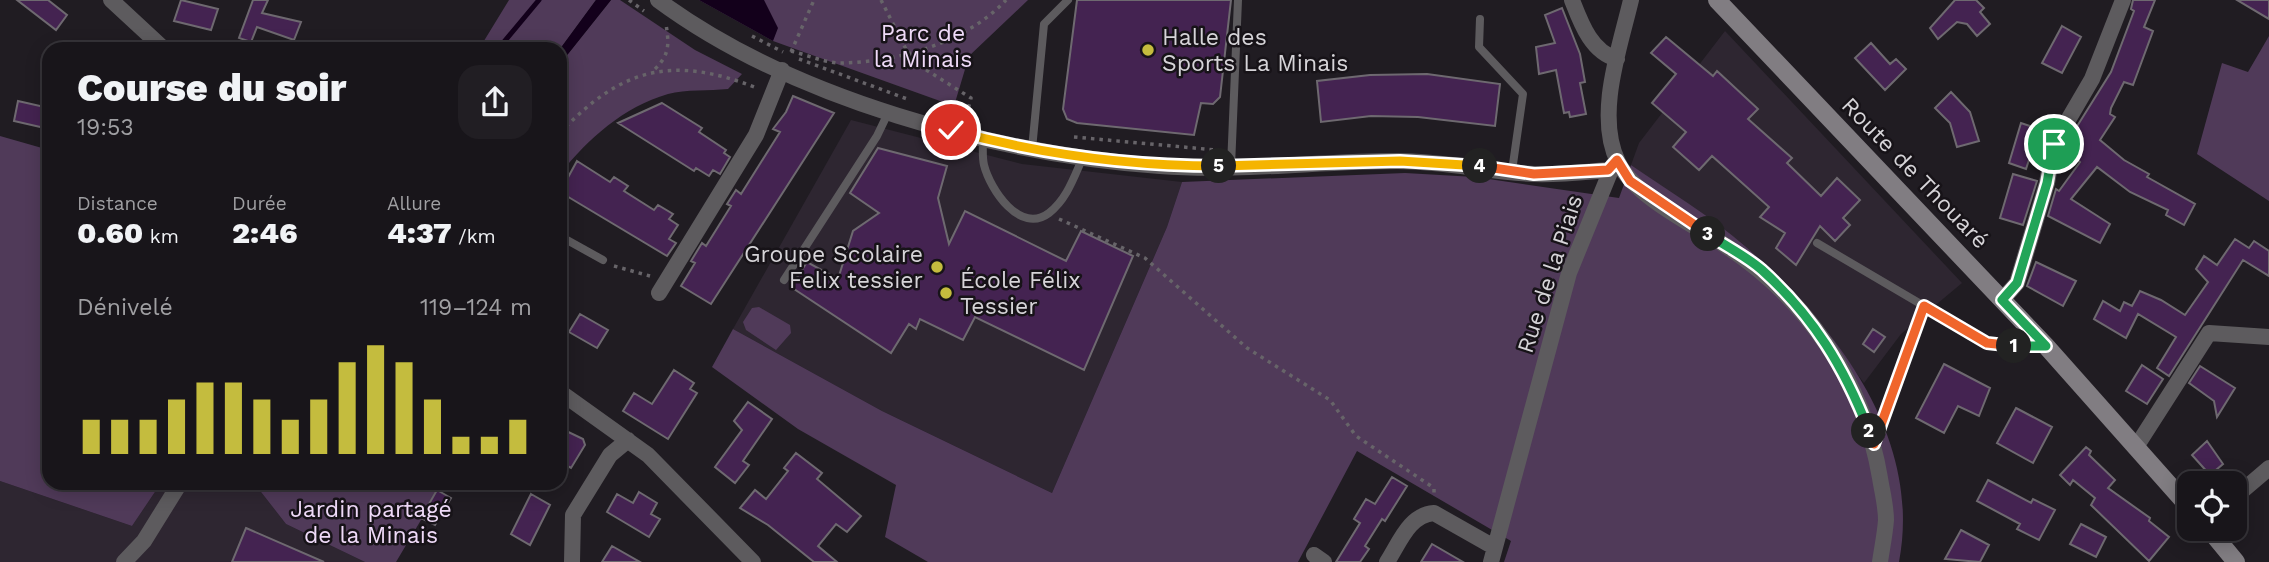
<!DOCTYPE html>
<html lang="fr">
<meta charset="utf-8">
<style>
:root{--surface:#18151a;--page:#211e23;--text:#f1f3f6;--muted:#9f9fa2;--line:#363439;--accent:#c4bc3e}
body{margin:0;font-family:"Work Sans",sans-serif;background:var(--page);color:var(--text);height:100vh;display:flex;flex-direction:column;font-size:26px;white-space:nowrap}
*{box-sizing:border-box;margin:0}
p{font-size:23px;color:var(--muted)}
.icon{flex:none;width:38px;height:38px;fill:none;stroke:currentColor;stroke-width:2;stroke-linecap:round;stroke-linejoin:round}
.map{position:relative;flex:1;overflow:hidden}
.side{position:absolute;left:42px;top:42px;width:525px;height:448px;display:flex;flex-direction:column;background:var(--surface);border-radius:21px;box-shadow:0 4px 18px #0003,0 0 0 2px var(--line)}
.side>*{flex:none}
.controls{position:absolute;left:2177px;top:471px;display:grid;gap:14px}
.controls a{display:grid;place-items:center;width:70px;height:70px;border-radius:14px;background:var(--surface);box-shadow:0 4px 18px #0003,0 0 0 2px var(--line);font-size:35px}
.pin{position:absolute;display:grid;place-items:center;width:60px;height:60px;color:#fff;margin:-30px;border:4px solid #fff;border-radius:50%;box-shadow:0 2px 7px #0007}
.km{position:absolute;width:35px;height:35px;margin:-18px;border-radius:50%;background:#222;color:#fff;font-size:19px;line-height:35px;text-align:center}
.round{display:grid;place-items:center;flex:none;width:74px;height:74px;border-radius:21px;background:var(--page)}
.headline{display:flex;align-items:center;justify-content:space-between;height:119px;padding:0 35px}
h1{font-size:38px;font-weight:800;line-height:52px}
.figures{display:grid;grid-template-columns:repeat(3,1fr);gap:10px;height:119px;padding:7px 35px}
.figures div{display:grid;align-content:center}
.figures b{font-size:30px;font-weight:800}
.figures small{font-size:19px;font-weight:400}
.figures p{font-size:19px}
.chart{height:196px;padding:14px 35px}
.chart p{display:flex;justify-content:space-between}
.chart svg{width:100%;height:126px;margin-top:7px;stroke:var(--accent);stroke-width:6}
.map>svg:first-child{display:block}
</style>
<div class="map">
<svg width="2269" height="562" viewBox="0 0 2269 562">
<rect width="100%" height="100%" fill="#201c22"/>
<!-- built -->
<path fill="#2e2631" d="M1725,31L1962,283L1901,334L1864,383L1802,301L1743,244L1631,165L1639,143Z
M851,120L1022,164L1182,182L1167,227L1052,493L882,411L733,329Z
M0,481L132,526L161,483H254L286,524L365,562H0Z"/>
<!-- green -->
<path fill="#503a59" d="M509,0H596L560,49H479Z
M611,0H620L695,50L742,74L728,89C709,91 686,89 668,94C623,107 588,139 560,174V64Z
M699,0H1028L969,56L954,106L773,41Z
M2269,36V201L2197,154L2222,63L2248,72Z
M0,136L49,150V483H161L132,526L0,481Z
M1631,165C1669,191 1710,216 1745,246C1834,325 1923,435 1899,562H1504L1511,541L1357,451L1298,562H928L885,537L896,485L798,429L712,367L733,329L882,411L1052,493L1167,227L1182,182L1405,173L1475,177L1619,198Z
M759,307L790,325L791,333L776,350L746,330L743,322L752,308Z
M254,483H443L396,562H365L286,524Z"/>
<!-- water -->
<path fill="#13001b" d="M596,0H611L560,64V49Z
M699,0H764L778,28L773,41Z"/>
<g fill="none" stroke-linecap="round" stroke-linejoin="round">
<!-- stream -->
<path stroke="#13001b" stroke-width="5" d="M498,49L539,0"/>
</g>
<!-- building -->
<path fill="#442351" stroke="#6e6970" stroke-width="2" d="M17,0H48L67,15L56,30Z
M181,0L218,9L211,30L174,21Z
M253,0H268L262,13L301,22L294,40L257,27L251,42L239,38Z
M1077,0H1231L1220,97L1213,104L1201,103L1194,135L1077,123L1067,119L1063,109Z
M1955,0H1976L1984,8L1980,12L1990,24L1977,36L1967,24L1957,22L1938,39L1930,28Z
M2133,0H2155L2144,27L2153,31L2133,85L2124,82L2111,108L2110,114L2115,117L2100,140L2124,160L2149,174L2147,177L2195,204L2184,225L2166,215L2168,210L2130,192L2097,167L2071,199L2110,224L2100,243L2048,216L2056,189L2059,191L2080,162L2077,159L2080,155L2064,147L2111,72L2134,11L2131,9Z
M2237,0H2269V19Z
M1562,8L1580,54L1585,82L1580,83L1586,114L1570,117L1569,112L1564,113L1556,70L1539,74L1536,47L1555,43L1545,15Z
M2062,26L2081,37L2062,73L2042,63Z
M1666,37L1713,76L1717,71L1758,109L1748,119L1792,158L1787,163L1821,196L1837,178L1860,200L1843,218L1850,225L1835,241L1820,226L1796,265L1776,248L1785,233L1760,217L1769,207L1712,156L1699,170L1673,147L1686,132L1652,103L1676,74L1651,53Z
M1871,43L1890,64L1896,59L1906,69L1885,90L1855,58Z
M1427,74L1500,84L1495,126L1418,117L1371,116L1321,122L1317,81L1370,75Z
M1951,92L1970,112L1979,141L1957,147L1950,123L1935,108Z
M793,96L834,113L711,304L681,286L695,263L691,261L702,243L706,246L731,206L727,204L736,190L741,194L780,132L773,129L786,112Z
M18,101L49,108V129L14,121Z
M662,103L702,128L699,132L726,150L724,153L730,157L720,174L713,170L709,176L696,168L694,171L618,123Z
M2044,117L2055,122L2048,134L2039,130L2026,169L2009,163L2021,123L2039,129Z
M878,148L947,166L938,198L949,244L965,211L1066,261L1081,231L1133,256L1084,370L975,317L963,340L920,319L916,329L909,324L891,353L791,287L807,262L838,279L853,231L879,213L850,193Z
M577,161L610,182L614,177L628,186L624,191L654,210L658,205L673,214L669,219L678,225L669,239L676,243L667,256L560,192Z
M2013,174L2037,181L2023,225L2000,218Z
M2235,239L2249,248L2254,241L2269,251V276L2243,260L2169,376L2157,368L2176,337L2138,314L2126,338L2094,319L2103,301L2120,311L2124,302L2132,306L2140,291L2161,300L2185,315L2208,282L2196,269L2204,256L2217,265Z
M2036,262L2076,281L2063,306L2027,286Z
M580,314L608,330L597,348L569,332Z
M1873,329L1885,337L1874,352L1863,344Z
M1944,364L1990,388L1979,416L1958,406L1944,433L1916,418Z
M2142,365L2163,379L2147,404L2126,391Z
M2200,366L2235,388L2217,417L2214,401L2189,383Z
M674,370L694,383L690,389L697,393L668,439L623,411L634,393L652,404Z
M748,402L772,419L743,461L749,465L735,483L715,467L742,430L734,421Z
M2016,408L2052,427L2033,463L1997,443Z
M560,428L583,439L585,445L571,468L560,462Z
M2207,441L2223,464L2210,475L2192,455Z
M2086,447L2091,451L2089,455L2115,480L2108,488L2150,518L2149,521L2169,537L2149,561L2091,505L2095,498L2073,480L2070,485L2060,475Z
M796,453L822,473L817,479L861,516L847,532L836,524L818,546L837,562H814L768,525L740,508L755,490L766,499L788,471L784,468Z
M1392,477L1407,486L1385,521L1382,519L1365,546L1369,549L1360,562H1336L1360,523L1354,519L1366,499L1375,504Z
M1988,480L2031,503L2033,499L2055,510L2039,540L2017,529L2020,524L1977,501Z
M437,490L451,498L435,525L421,518Z
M639,492L657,503L651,514L660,519L649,537L607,512L617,494L633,503Z
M531,494L550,505L530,545L511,534Z
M2081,524L2106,537L2096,557L2070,544Z
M246,528L324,562H232Z
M1961,530L1989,545L1980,562L1945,559Z
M1432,544L1463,562H1421Z
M612,546L640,562H602Z"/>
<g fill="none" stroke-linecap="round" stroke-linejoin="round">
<!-- path -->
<path stroke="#676469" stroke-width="3.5" stroke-dasharray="3.5 5" stroke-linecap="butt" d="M629,0L644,11
M881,0L912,61L971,98L966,118
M752,36L783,52
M791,51C807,55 828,64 844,63C901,61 967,42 1006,0
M791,52L814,0
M799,59L910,100
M655,69C670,54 669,44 666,24
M560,133C622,67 673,55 757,88
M1074,137L1216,150
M1059,219L1145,258L1247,348L1330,400L1356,436L1434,488V497
M614,266L650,276
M1883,426L1920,318"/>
<!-- lane -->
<path stroke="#5d5b5e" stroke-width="8" d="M1480,19L1479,47L1523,94L1512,171
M983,138C983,147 982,157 984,165C990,189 1020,235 1049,213C1067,199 1074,177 1083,157
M1032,149L1044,24L1068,0
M1231,166L1238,0
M1817,243L1987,343L2043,346
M560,251L567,240L603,260
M784,280L877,136L888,113"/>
<!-- street -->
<path stroke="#5d5b5e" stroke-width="16" d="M111,0L164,49
M658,0C792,99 995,154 1160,166C1238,172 1319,161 1398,161C1444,161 1489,172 1534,174C1559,175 1584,172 1608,170
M1572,0C1581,23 1591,52 1617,59
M1631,0C1620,47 1595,115 1618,162C1635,197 1693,224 1726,246C1807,299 1864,382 1880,478C1882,491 1886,506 1886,520C1885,534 1882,548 1880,562
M659,293L756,135L782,70
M2002,300L2017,283L2047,183L2054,144L2092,79L2123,0
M560,392L648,455L753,562
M2136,447L2209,333L2269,337
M2235,497L2269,468
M1314,555L1324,562
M124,562L144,541L180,483
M572,562L573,515L610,455L628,440
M1387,562C1400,542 1409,515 1434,513L1494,547
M1491,562L1569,273L1613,165"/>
<!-- secondary -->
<path stroke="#817d82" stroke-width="18" d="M1717,0L2046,346L2189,507
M2208,528L2236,562"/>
</g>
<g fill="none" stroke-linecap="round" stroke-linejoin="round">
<defs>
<path id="split-1" d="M2014,346H2046L2002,300L2017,283L2047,183L2054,144"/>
<path id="split-2" d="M1869,431L1874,444L1924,306L1987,343L2014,346"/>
<path id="split-3" d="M1708,234C1725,246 1746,256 1762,270C1814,317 1844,367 1869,431"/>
<path id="split-4" d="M1480,166L1534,174L1608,170L1617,160L1630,181L1708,234"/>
<path id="split-5" d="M1219,166L1400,161L1480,166"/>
<path id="split-6" d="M951,130C1039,154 1128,166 1219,166"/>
</defs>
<!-- split-1 casing -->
<use href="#split-1" stroke="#fff" stroke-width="14"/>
<!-- split-2 casing -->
<use href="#split-2" stroke="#fff" stroke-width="14"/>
<!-- split-3 casing -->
<use href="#split-3" stroke="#fff" stroke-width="14"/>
<!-- split-4 casing -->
<use href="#split-4" stroke="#fff" stroke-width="14"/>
<!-- split-5 casing -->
<use href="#split-5" stroke="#fff" stroke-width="14"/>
<!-- split-6 casing -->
<use href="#split-6" stroke="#fff" stroke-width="14"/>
<!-- split-1 -->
<use href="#split-1" stroke="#22a559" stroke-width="9"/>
<!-- split-2 -->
<use href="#split-2" stroke="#f0652b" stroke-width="9"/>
<!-- split-3 -->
<use href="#split-3" stroke="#22a559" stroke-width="9"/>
<!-- split-4 -->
<use href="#split-4" stroke="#f0652b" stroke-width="9"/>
<!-- split-5 -->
<use href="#split-5" stroke="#f5b400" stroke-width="9"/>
<!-- split-6 -->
<use href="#split-6" stroke="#f5b400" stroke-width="9"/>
</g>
<!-- markers -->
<g fill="#c4bc3e" stroke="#171318" stroke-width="2.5">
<circle cx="1148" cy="50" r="7"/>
<circle cx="937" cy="267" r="7"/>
<circle cx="946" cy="293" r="7"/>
</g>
<g text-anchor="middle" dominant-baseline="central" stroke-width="5" stroke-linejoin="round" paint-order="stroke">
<!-- park labels -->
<g font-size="23" fill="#efdaf8" stroke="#171318">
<text x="923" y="33">Parc de<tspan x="923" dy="26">la Minais</tspan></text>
<text x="371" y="509">Jardin partagé<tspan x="371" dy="26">de la Minais</tspan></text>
</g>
<!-- poi labels -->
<g font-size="23" fill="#d6d4d8" stroke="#171318" text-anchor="start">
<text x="1162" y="37">Halle des<tspan x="1162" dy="26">Sports La Minais</tspan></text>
<text x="923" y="254" text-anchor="end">Groupe Scolaire<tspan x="923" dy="26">Felix tessier</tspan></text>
<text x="960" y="280">École Félix<tspan x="960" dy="26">Tessier</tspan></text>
</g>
<!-- street labels -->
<g font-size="23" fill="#d6d4d8" stroke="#171318">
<text transform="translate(1915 173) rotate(46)">Route de Thouaré</text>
<text transform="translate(1550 274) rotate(-72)">Rue de la Piais</text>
</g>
</g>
</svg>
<div class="controls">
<a><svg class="icon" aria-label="locate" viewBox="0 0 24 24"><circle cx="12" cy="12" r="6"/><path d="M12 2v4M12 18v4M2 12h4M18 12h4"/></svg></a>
</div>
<div class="pin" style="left:2054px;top:144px;background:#1e9e55"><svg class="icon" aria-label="arrive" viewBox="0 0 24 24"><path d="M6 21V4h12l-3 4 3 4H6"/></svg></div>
<div class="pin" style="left:951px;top:130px;background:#d93025"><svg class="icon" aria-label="check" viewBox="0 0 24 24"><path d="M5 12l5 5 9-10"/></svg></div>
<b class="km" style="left:2014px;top:346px">1</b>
<b class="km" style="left:1869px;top:431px">2</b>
<b class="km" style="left:1708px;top:234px">3</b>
<b class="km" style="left:1480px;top:166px">4</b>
<b class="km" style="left:1219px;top:166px">5</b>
<section class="side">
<div class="headline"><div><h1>Course du soir</h1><p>19:53</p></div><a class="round"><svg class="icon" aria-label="share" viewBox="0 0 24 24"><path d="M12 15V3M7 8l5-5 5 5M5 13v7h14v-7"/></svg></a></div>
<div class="figures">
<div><p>Distance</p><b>0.60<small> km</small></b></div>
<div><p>Durée</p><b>2:46</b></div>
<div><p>Allure</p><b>4:37<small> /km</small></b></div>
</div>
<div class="chart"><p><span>Dénivelé</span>119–124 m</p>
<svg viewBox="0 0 160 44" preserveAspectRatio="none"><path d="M5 44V32M15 44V32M25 44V32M35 44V25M45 44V19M55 44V19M65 44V25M75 44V32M85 44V25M95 44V12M105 44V6M115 44V12M125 44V25M135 44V38M145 44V38M155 44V32"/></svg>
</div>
</section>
</div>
